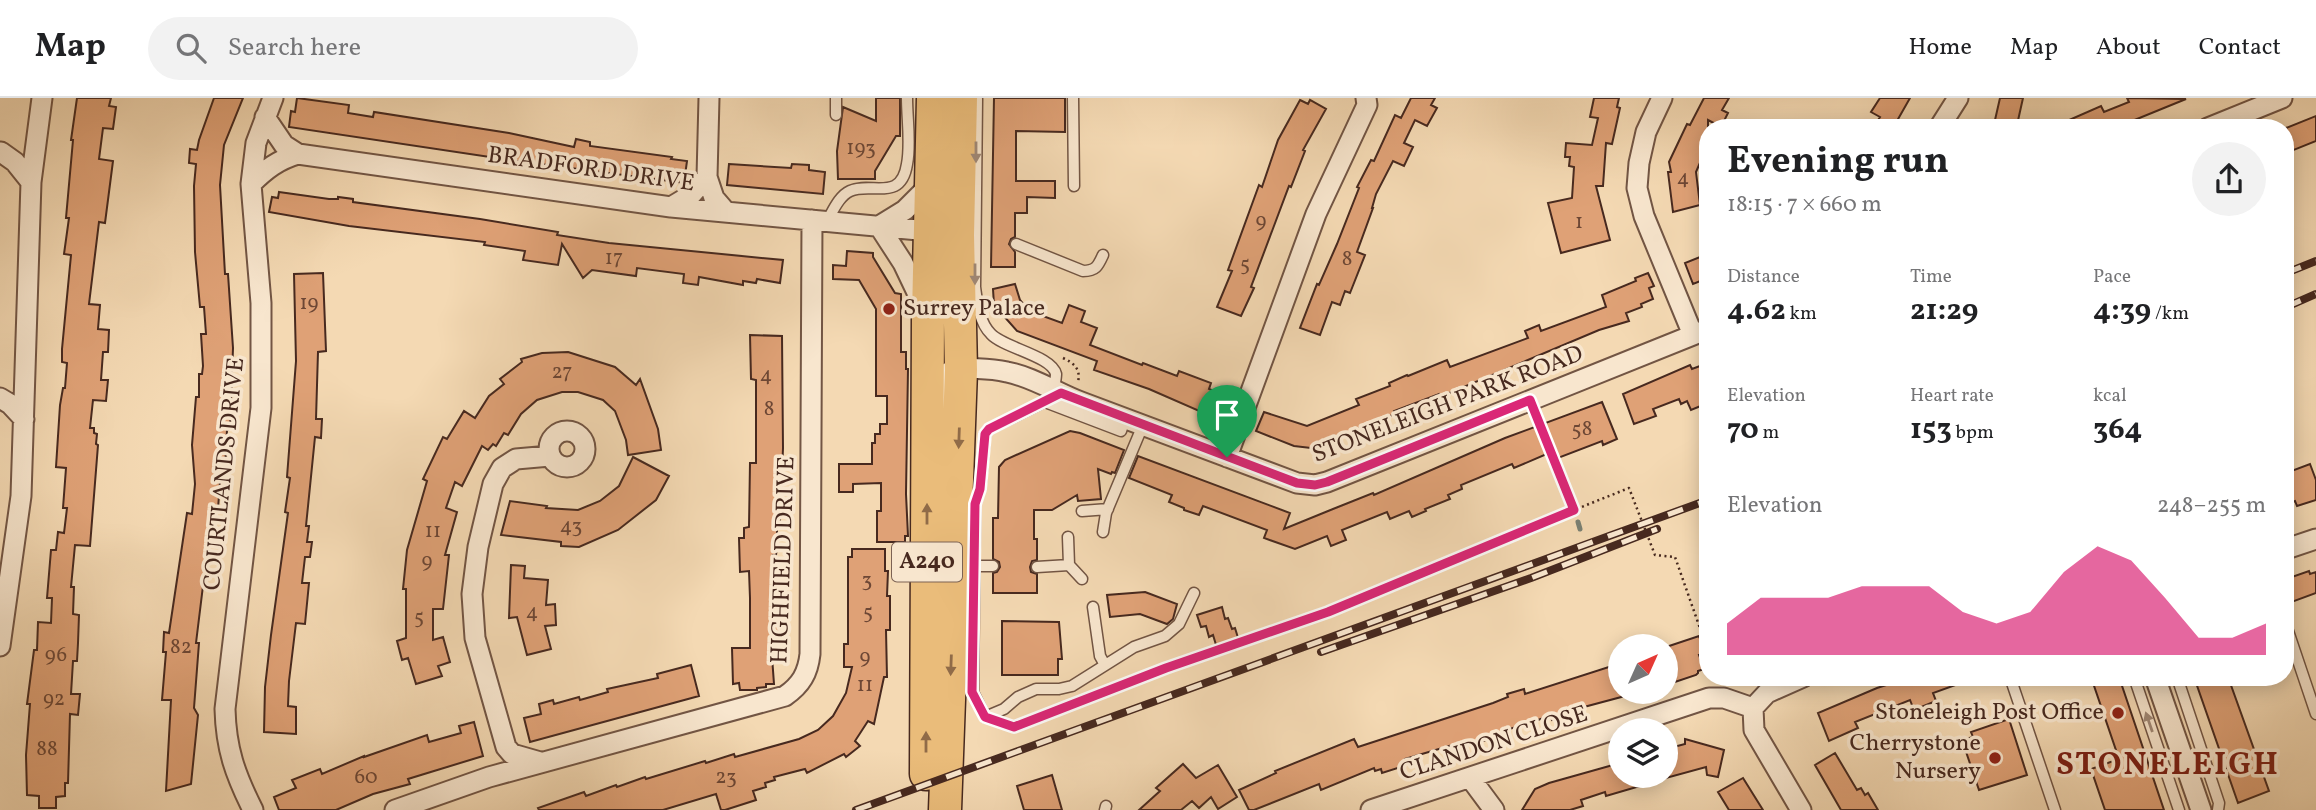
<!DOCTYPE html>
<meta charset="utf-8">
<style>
:root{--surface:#fff;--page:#f2f2f2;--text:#202124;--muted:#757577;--line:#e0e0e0;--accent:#db2777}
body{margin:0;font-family:Vollkorn,serif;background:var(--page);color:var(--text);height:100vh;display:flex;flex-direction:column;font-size:26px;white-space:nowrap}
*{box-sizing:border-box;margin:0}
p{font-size:23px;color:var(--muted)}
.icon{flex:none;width:38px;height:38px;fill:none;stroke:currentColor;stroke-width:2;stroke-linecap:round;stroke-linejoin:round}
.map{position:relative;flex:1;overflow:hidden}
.sheet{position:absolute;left:1699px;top:21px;width:595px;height:567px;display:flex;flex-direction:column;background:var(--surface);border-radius:28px;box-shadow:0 4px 18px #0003}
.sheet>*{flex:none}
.needle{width:46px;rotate:45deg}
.controls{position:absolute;left:1608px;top:536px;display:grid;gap:14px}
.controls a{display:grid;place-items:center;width:70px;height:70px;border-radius:50%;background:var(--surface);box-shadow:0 4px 18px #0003;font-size:35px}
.pin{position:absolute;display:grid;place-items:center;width:60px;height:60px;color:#fff;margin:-72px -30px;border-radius:50% 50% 50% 0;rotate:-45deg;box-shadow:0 0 7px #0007}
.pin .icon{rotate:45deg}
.round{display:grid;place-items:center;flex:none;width:74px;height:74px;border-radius:37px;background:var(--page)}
.overview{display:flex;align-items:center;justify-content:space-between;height:119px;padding:0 28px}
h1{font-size:38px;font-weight:700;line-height:52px}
.figures{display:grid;grid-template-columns:repeat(3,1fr);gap:10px;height:119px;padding:7px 28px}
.figures div{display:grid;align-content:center}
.figures b{font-size:30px;font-weight:700}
.figures small{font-size:19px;font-weight:400}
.figures p{font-size:19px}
.chart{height:196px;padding:14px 28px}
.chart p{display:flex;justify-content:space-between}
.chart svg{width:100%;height:126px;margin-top:7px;fill:var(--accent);opacity:.7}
header{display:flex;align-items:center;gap:42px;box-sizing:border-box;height:98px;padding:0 35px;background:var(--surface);border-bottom:2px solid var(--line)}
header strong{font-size:33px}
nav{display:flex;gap:38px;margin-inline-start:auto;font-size:24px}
.search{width:490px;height:63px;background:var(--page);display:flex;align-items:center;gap:18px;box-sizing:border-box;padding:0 24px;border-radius:38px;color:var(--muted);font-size:26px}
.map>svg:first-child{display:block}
</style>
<header>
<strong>Map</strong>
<div class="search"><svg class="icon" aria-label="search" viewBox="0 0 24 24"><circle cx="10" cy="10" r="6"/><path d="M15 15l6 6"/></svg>Search here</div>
<nav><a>Home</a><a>Map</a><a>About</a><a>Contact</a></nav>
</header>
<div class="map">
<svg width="2316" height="712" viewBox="0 0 2316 712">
<rect width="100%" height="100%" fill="#f4d9b3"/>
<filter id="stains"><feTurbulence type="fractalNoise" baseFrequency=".00286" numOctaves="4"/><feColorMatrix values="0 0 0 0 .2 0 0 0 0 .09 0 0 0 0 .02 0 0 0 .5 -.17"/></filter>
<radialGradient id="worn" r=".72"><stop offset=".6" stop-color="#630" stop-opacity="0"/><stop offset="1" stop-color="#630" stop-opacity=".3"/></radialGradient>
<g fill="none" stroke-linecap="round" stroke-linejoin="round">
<!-- stream -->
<path stroke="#7a8072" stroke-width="5" d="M1578,424L1580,431"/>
</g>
<!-- building -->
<path fill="#dfa176" stroke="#47291f" stroke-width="2" d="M77,0H111L109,8L116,9L113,31L103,30L99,61L113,63L105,125L99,124L89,206L100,207L98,231L109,232L108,254H103L101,282H108L106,303L93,302L90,330H94V335L97,336L96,346L98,347L90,448L75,447L71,489H74L73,516L79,517L78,545L77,563H73L71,596H80L78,617L70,616L68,685H65V698L56,699V710H39V698L27,697L26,657L30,606H27L34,552H37L38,524L51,525L52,500H47L51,452H56L58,434L64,435L67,410H63L66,370L56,369L60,307L63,290H65L67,265L62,264V251L71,157L64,156L69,120H66L73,42H71Z
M214,0H243L224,47L220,87L225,176H228L233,250L230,332H227L225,371L221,370L218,411H214L210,448L208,447L196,545H199L194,610L198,617L191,686L166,693L171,602H162L166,554H163L164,534L169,535L187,415L192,416L195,386L192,347L196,299H199V276H202L203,268L201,236H206L204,209H200L195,154L194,88L196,66L189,65L190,51L197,52L199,42Z
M297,0L349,7L348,15L373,19L374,14L509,35L574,49L576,41L590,44V48L672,59L671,61L687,63L684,85L510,62L289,29L291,13L295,14Z
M876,0H900V38H896L875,73V81H838L837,53L843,9L876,23Z
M994,0H1065V34L1016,33V83H1055V100L1027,99V115H1015V139L1011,141L1009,146L1015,154V169H991Z
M1411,0H1435L1431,7L1437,10L1427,28L1415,22L1404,45L1413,49L1404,68L1393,63L1376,96L1372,110H1373L1357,154L1365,157L1350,195L1345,193L1340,207L1332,204L1320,237L1300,230L1317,186L1319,187L1337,146L1359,90L1357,89L1371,62L1374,63L1395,17L1401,20Z
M1594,0H1619L1617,9L1620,10L1612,46L1606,45L1603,88H1596L1610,142L1561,155L1548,105L1572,100L1574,69L1569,68L1570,59H1565L1566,45L1592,47L1598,20L1590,19Z
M1704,0H1729L1722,12L1728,15L1721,29L1708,22V40L1704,49L1706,51L1696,74L1700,107L1673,114L1668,74H1671L1669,64L1687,26L1690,27Z
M1880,0H1910L1893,30H1873L1880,19L1871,14Z
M2000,0H2023L2017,27L1995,22Z
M2127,0L2186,1L2115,30H2051L2101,8L2104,14L2129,4Z
M1300,2L1308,6L1310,2L1326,11L1303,52L1305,53L1291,89L1289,88L1251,189L1254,190L1241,218L1217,209L1232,173L1228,172L1259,87L1262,89L1278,42Z
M2316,18V43L2286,55V30Z
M729,66L791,70L792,66L809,67V72L825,74L823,96L727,87Z
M279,94L329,101H338V99L353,101V104L480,121L558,134L557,137L609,145L783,162L780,185L757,181L756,185L743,183V187L699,179L698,187L683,185L684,176L637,170L636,178L592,172L583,180L562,146L558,167L523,162L525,153L484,147L485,144L349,128L269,114L272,99L278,100Z
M847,153L873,155V159L895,195L901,196V254H906V271H908L906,396L908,438H905V444H877V413H881V385L853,386V394H839V366H872V345H875V336H880V326H887V298H876V211L859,182L833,181V167L846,168Z
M1705,157L1708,165V180L1693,186L1685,165Z
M323,175L326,253L318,254L316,321H322L321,340L315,339L306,428H309L307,444H312L310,459H305L302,485H309L305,526L296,525L289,583L288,608L296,609V636L264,634L265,589L271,537L288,415L285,414L290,380L287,379L296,263L294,176Z
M1648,175L1654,188L1649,190L1653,201L1641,206L1642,209L1626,215L1629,223L1599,232L1440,299L1439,296L1394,313L1395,316L1311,350L1294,348L1256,333L1264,314L1307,328L1359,307L1356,301L1390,288L1389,285L1407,277L1408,278L1447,262L1450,269L1528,240L1525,233L1539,227L1541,233L1606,209L1602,197L1636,183L1635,180Z
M1015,186L1020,202L1029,213L1062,225L1069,207L1085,213L1081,224L1097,230L1090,247L1142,267L1143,265L1177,278L1179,273L1211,285L1209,291L1232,300L1224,320L1207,313L1206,316L1149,291L1094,272L1097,263L1017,233L994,207L993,191Z
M750,237L782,238L783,350L780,423L777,422V449L776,457H773L775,482H779V487H781L783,544L771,545L774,586H766V589L757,590V592H740L739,585L733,586L732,550H750V500L749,473L740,474L739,440H744V430L749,429L750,365H756V282L751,281Z
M568,254L615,269L636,287L640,281L658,331L661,352L628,357L626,342L615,313L603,302L578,294H562L537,302L521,316L508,337L504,335L496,348L493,346L488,352L482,348L462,388L455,384L446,410L457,414L445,457H449L443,511H433V542L443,539L450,564L438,568L442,578L416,586L408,560L402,562L397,543L406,540V491H403L407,452L427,383L423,381L443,339L447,341L464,313L475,320L489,298L504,286L500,281L522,264L521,261L542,255Z
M1708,265V305L1691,312L1687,303L1681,306L1679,301L1653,311L1656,318L1634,326L1623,296L1690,267L1692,271Z
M1602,304L1617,341L1603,347L1602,343L1558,360L1556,352L1514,370L1512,366L1461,387L1462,391L1448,397L1450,401L1425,411L1426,413L1412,419L1409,413L1390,421L1387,414L1342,432L1346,442L1331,448L1327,438L1295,451L1264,440L1267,432L1203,408L1199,417L1184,412V410L1169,404L1172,397L1129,380L1138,358L1290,415L1284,431L1333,411L1373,395L1374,397L1505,340Z
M1070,333L1080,335L1124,352L1115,375L1112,374L1111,376L1098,371L1101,401L1078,403L1077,397L1052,412H1034V441H1037V462L1032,463L1030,469L1031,474L1037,476V495H993V475L997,474L1000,469L999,464L993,461V420H998L999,369L1005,362Z
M633,359L669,378L656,402L618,432L579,449L561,448V444L501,437L510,403L547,408L546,410L578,412L600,403L619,388Z
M2310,366L2316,382V402L2297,408L2295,403L2286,406V375Z
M852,451H885V473H888L887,498H890V532H886L887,579H884L874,626L868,623L855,643L860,648L846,659L844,656L807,675L805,671L774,679L775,682L765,685L766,689L753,693L756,702L725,712H721L716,696L663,712H539L538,710L584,694L586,698L616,687L617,689L645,679L646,681L705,663L706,665L734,656L735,659L799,641L818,632L833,618L846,595L852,569H844V546H848V459H852Z
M511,467L525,468L524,480L548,482L546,507L555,506L556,527L545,528L551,551L527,557L517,519L509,520Z
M2309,473L2310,476L2316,474V495L2286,506V481Z
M1145,494L1177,506L1173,521L1167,526L1140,516L1110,519L1107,497Z
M1222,509L1225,521L1228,520L1232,531L1235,530L1239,543L1217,550L1213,537L1209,539L1206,528L1201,529L1197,517Z
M1002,523L1059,524L1062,561H1058V577H1002Z
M1699,538L1705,555L1699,557L1704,571L1698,573V575L1696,577L1675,584L1666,559V549Z
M691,567L699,598L530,644L524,620L541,616L539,606L553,602L554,606L579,599L580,602L608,594L607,591L658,580L657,576Z
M1615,567L1620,584V593H1623L1625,598L1569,613L1570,616L1552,622L1550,618L1485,639L1486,642L1466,648V645L1459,647V645L1405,661L1406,665L1400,667L1401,669L1382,675L1381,671L1375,673L1374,670L1321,692L1319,686L1254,712H1249L1239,692L1276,675L1275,673L1354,641L1358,649L1493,605L1508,599L1507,596L1524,591L1525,596Z
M1911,579L1972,581L1933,595L1936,603L1914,612L1910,602L1855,624L1858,630L1829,643L1818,615L1877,590Z
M2091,579H2119L2164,712H2105L2091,671L2119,661Z
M2194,579H2228L2269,693L2238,705Z
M2009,621L2027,677L1979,692L1962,642L1973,639L1971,634Z
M474,624L483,658L408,681L410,686L373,696L336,712H279L274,699L296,690L292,682L320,671L322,676L364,658V659L427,637L429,644L461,635L459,628Z
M1685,641L1724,652L1718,679L1707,677L1706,669L1666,680V651L1685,646Z
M1835,655L1857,692L1861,690L1865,697L1868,695L1878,712H1841L1815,667Z
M1620,665V677H1664V681L1606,698L1605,694L1581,702L1583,708L1570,712H1522L1535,691L1549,685Z
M1183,666L1196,680L1218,667L1237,699L1218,711L1211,699L1199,710L1192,703L1181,712H1139L1160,693L1156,690Z
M1052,677L1062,712H1024L1017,688Z
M1743,680L1763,712H1729L1718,694Z"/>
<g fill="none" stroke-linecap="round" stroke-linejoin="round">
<defs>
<path id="service" d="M1073,0L1074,88
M977,1L975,189C977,204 979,224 991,236C1004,250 1052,258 1056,276C1056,281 1054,288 1054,293
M836,17V0
M827,123C833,113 839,98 850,93C871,83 901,105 907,66C911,46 907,21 907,0
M1016,146L1083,173C1096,173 1098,168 1103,157
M1060,296L989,331L985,336L980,391L975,406L973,594L985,619L1004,611L1018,599L1036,591H1059L1072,588L1134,549L1165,538L1179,526L1194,495
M1045,304L1121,333L1125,321
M1082,413L1108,411
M1103,434L1106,415L1143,327
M1068,439L1069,467L1082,481
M975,468H993
M1037,469L1069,467
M1093,509L1100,558L1105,567
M2286,527L2316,616
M2010,579L2055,712
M2134,579L2179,712
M2177,579L2219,705L2218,712
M1105,712L1106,708"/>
<path id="minor" d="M709,0L707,79L714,100L726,114
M1662,0L1646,34L1639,65L1637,90L1644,118L1693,237
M265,19L284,47L298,56
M1939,30L1958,0
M2208,30L2282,0
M1,54L15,64L31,84
M251,86C266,71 278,62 298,56L671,109L940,134
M671,109L691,97L707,79
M879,128L903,165L924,209
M879,128L905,112L931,86
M0,300L10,306L24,321
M940,302C940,292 938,279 949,274C961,268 994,271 1007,274C1033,279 1057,295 1081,304C1153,331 1225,358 1297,385L1315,387L1327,384L1708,231
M549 351a18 18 0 1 1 36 0a18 18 0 1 1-36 0Z
M1227,359L1316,116L1367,7L1366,0
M2286,451L2316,441
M0,548L21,398L31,84L42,0
M2155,579L2201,712
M1753,610L1754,632L1801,712
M1753,610L1767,595L1803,579
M540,664L512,656L506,649L475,540L472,496L478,449L493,386L502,370L516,361L550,358
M1471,681L1494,712
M253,712C235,676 226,651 225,611L261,310V205L251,86L256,45L273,0
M395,712L489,679L785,598C801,587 808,575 810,556L812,122
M1371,712L1709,600H1724L1753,610"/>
<path id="trunk" d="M926,676L928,217L933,0
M945,712L961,272L958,137L961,0"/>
</defs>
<!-- service casing -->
<use href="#service" stroke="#725544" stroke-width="13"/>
<!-- minor casing -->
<use href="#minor" stroke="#725544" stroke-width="23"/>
<!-- trunk casing -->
<use href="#trunk" stroke="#47291f" stroke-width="35"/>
<!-- path -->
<path stroke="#47291f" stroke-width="2.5" stroke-dasharray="2 3.5" stroke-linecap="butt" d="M1063,260C1074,265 1081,271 1078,284
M1536,318L1574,412L1629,390L1655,457L1675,459L1708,553
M1003,625L1014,629L1166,570L1328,514L1574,412"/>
<!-- service -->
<use href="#service" stroke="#f8e6ce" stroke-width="10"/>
<!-- minor -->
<use href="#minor" stroke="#f8e6ce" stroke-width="19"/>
<!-- trunk -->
<use href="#trunk" stroke="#eabc7a" stroke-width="32"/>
<defs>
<path id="rail" d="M2286,175L2316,163
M2286,209L2316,196
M1321,554L1531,480L1657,431
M856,712L1708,402"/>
</defs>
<!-- rail casing -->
<use href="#rail" stroke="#47291f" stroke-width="8"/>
<!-- rail -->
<use href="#rail" stroke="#f8e6ce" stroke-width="5" stroke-dasharray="16" stroke-linecap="butt"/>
</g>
<!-- one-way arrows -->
<defs><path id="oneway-solid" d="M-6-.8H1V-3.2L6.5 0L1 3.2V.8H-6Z" transform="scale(1.75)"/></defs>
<g fill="#a08876">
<use href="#oneway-solid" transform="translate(976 54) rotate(90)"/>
<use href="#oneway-solid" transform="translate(975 176) rotate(90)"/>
<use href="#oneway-solid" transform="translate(2149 624) rotate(-109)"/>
</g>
<g fill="#906b48">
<use href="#oneway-solid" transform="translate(959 340) rotate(92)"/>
<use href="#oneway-solid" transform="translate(927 416) rotate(-90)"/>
<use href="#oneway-solid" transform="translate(951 567) rotate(92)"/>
<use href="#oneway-solid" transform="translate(926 644) rotate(-90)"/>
</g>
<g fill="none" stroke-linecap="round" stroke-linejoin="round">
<defs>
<path id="route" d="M1061,295L1297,385L1315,387L1327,384L1530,302L1574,412L1328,514L1166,570L1014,629L985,619L972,594L975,406L980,391L985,336L989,331Z"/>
</defs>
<!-- route casing -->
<use href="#route" stroke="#fff" stroke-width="14"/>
<!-- route -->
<use href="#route" stroke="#db2777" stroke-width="9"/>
</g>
<!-- markers -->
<g fill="#8f2418" stroke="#f8e6ce" stroke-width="2.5">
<circle cx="889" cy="211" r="7"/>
<circle cx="2118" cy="615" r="7"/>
<circle cx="1995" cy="660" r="7"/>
</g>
<g text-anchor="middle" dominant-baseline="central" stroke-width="7" stroke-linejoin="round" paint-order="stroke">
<!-- number labels -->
<g font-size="21" fill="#6d4735">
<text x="861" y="50">193</text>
<text x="1683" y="80">4</text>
<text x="1261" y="123">9</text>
<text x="1579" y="124">1</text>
<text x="614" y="160">17</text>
<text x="1347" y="161">8</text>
<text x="1245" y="166">5</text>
<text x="309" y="205">19</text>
<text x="562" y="274">27</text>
<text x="766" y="277">4</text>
<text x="769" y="311">8</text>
<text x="1582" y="331">58</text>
<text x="571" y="428">43</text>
<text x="433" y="433">11</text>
<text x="427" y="463">9</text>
<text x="867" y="482">3</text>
<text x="532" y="514">4</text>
<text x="868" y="514">5</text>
<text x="419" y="519">5</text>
<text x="181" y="549">82</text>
<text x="56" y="557">96</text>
<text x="865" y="559">9</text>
<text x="865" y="587">11</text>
<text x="54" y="601">92</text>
<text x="47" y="651">88</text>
<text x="366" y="679">60</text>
<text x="726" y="679">23</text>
</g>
<!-- shield labels -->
<rect fill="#f8e6ce" stroke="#7c6254" stroke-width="2" x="892" y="444.5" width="70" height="39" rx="5"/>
<g font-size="23" font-weight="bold" fill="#47291f">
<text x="927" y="464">A240</text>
</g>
<!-- street labels -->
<g font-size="24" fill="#47291f" stroke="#f8e6ce">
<text transform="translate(591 72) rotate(8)">BRADFORD DRIVE</text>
<text transform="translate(1448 307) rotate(-21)">STONELEIGH PARK ROAD</text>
<text transform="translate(225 376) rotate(-84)">COURTLANDS DRIVE</text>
<text transform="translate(784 462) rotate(-88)">HIGHFIELD DRIVE</text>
<text transform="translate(1494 646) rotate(-18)">CLANDON CLOSE</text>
</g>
<!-- poi labels -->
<g font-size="24" fill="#47291f" stroke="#f8e6ce" text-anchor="end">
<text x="903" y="211" text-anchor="start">Surrey Palace</text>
<text x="2104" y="615">Stoneleigh Post Office</text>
<text x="1981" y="646">Cherrystone<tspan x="1981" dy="28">Nursery</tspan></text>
</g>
<!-- district labels -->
<g font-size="32" font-weight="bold" letter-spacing="2" fill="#7a1f14" stroke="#f8e6ce">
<text x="2168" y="668">STONELEIGH</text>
</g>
</g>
<rect width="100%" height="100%" filter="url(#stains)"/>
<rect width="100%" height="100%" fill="url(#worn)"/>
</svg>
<div class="controls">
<a><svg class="needle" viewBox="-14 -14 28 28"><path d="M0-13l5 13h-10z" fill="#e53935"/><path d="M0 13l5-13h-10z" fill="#757577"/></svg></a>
<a><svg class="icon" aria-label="layers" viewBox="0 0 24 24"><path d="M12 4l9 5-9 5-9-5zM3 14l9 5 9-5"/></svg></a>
</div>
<div class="pin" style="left:1227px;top:359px;background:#1e9e55"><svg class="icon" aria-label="arrive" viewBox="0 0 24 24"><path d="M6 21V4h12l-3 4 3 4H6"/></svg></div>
<section class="sheet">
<div class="overview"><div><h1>Evening run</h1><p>18:15 · 7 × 660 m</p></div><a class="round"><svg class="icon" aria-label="share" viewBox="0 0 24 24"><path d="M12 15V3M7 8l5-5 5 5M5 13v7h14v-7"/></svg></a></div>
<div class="figures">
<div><p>Distance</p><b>4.62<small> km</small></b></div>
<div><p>Time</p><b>21:29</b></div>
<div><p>Pace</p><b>4:39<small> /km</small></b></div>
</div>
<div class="figures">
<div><p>Elevation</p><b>70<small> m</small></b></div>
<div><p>Heart rate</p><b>153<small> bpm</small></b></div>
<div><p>kcal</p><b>364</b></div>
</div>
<div class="chart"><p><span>Elevation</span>248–255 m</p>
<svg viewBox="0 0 160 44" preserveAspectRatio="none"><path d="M0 44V33L10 24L20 24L30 24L40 20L50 20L60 20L70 29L80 33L90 29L100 15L110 6L120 11L130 24L140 38L150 38L160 33V44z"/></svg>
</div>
</section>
</div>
